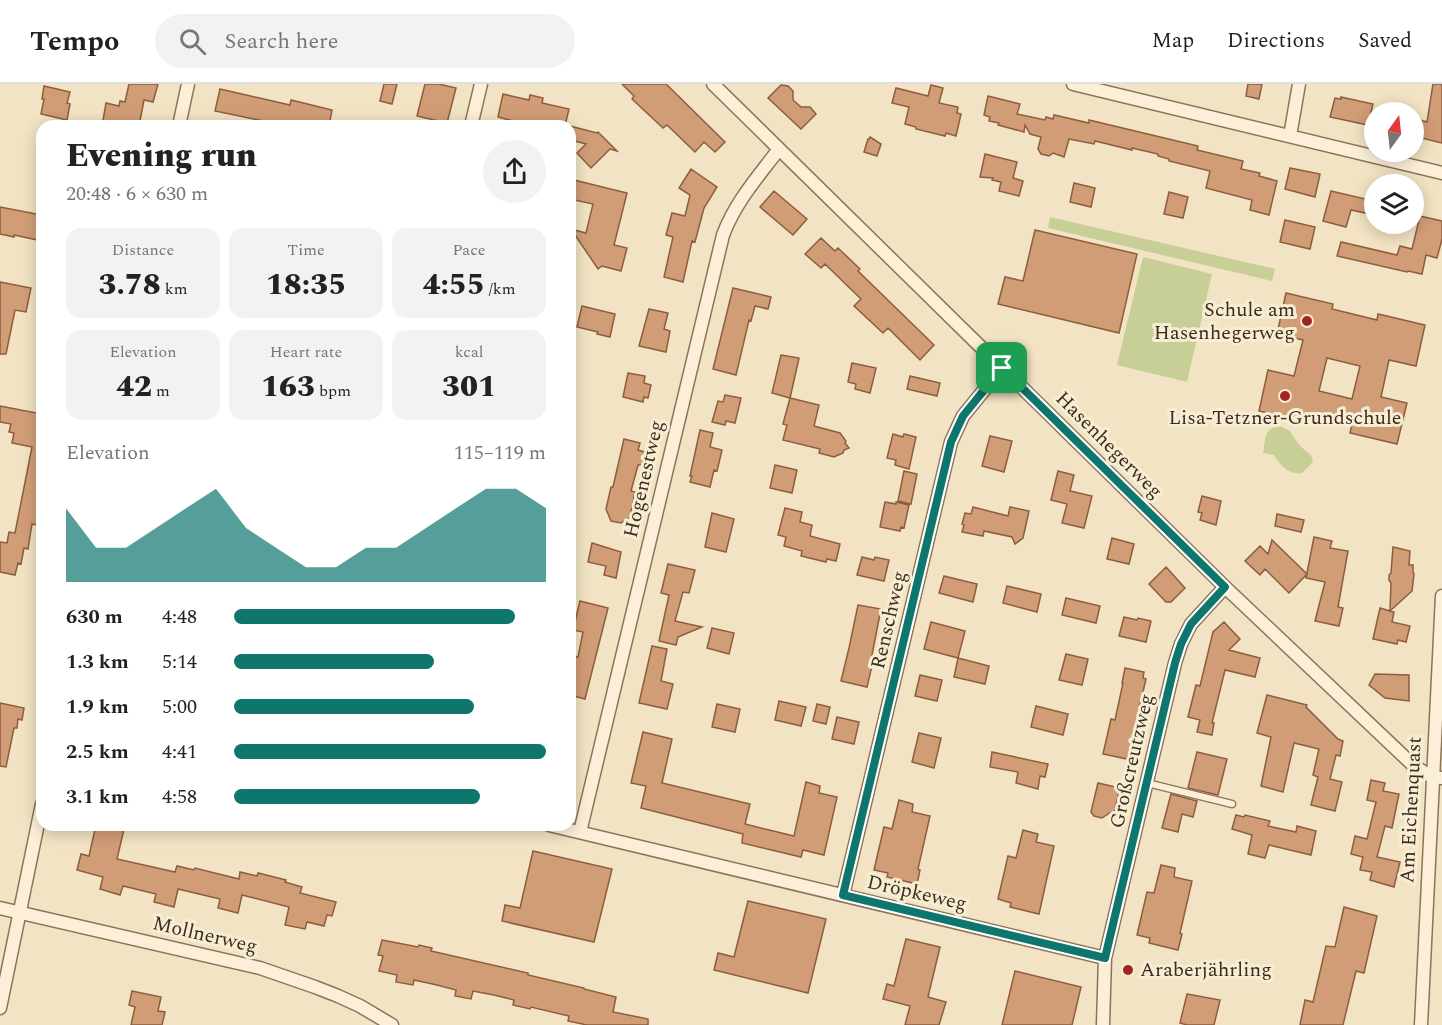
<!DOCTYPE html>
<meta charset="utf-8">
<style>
:root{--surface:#fff;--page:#f2f2f2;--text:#222;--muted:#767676;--line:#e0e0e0;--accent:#0f766e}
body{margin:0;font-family:Spectral,serif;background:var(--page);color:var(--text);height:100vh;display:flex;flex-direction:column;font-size:22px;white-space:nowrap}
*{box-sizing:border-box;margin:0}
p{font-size:20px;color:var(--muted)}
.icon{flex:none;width:33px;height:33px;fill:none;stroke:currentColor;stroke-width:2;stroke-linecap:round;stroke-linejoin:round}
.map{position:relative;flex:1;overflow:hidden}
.drawer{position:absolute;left:36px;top:36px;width:540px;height:711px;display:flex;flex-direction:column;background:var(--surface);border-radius:18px;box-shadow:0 3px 15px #0003}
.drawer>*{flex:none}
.needle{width:39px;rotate:15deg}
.tools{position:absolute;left:1364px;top:18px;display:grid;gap:12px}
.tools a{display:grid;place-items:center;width:60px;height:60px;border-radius:50%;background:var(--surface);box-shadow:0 3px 15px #0003;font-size:30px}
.pin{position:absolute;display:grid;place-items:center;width:51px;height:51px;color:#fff;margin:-26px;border-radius:12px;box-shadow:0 3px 9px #0006}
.round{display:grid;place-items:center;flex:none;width:63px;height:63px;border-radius:32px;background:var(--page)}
.head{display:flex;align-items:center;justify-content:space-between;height:102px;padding:0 30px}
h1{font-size:33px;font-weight:800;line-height:45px}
.figures{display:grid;grid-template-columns:repeat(3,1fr);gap:9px;height:102px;padding:6px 30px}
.figures div{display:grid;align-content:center;border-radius:15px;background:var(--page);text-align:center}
.figures b{font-size:30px;font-weight:800}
.figures small{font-size:16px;font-weight:400}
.figures p{font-size:16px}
.chart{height:168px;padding:12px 30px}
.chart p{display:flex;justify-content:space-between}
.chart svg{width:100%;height:108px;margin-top:6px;fill:var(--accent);opacity:.7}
ul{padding:0 30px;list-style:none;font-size:20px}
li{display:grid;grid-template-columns:96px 72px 1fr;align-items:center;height:45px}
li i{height:15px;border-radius:8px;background:var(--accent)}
header{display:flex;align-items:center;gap:36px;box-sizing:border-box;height:84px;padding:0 30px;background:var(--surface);border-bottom:2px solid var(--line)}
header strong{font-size:28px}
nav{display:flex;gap:33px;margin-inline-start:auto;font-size:21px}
.search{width:420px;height:54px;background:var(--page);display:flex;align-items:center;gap:15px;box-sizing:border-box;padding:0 21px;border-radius:33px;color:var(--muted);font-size:22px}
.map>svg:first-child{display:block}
</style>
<header>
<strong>Tempo</strong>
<div class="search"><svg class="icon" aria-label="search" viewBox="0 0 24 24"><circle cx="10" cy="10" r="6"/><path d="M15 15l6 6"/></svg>Search here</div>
<nav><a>Map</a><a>Directions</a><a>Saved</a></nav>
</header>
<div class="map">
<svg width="1442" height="941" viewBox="0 0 1442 941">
<rect width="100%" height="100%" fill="#f1e3c3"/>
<!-- green -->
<path fill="#c8cf96" d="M1050,133L1275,185L1272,197L1048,144Z
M1143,173L1212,190L1187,298L1117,281Z
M1280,342L1290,347C1294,355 1303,366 1311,371L1313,378L1302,389C1288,391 1281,382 1274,371L1263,369C1266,355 1263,344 1280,342Z"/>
<!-- building -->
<path fill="#d19d77" stroke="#8d5d3d" stroke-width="1.5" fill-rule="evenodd" d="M129,0H158L153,18L144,16L139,42H102L106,19L119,22L120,17L125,18Z
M384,0H397L392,20L380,17Z
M425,0H439L456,4L447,39L417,32Z
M622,0H666L725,58L715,68L704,58L695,68L667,41L663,44L632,15L634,12Z
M1248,0H1262L1259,15L1246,12Z
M1433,0H1442V59L1413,52V34L1427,38Z
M781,1L788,2L793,7V16L801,23H810L816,30L801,45L768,14Z
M931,1L943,4L939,19L958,23L957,29L961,30L956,52L946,49L945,52L916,45V43L905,40L909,23L892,19L896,4L928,12Z
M44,2L70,8L67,19L70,20L67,36L41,30L44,15H42Z
M220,5L290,21L291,16L332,26L329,42H287L215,27Z
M503,10L529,16L530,11L543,14L542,19L569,25L565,42H532L498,33Z
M988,12L1020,20L1017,30L1045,36L1046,33L1053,35L1054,31L1089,39V36L1198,62L1197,66L1243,77L1241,85L1260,89L1259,92L1277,97L1269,131L1250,126L1252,116L1206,104L1210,87L1169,77V75L1158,72V70L1132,64V66L1095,57L1094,60L1069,55L1064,73L1053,69L1049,72L1041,70L1038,65L1041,53L1030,50L1025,41L1024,48L998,41L999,39L989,37L990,33L984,31Z
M1341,13L1373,20L1368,41L1330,33L1335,14L1341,15Z
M570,42L597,49L598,48L617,67L610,65L591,84L577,69L586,60L570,56Z
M870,53L881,60L877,72L864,68L868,55H869Z
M985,70L1017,78L1013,94L1023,97L1019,112L999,107L1001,98L992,96L993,94L980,93Z
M1290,84L1320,90L1315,113L1285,105Z
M691,85L717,103L704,124L695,158L692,157L683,198L664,193L673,153L666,151L672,129L685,132L690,111L679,104Z
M570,95L627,109L614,161L627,164L621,187L602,182L598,185L571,145L586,149L593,120L570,115Z
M1074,99L1095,104L1091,123L1070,118Z
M774,107L807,135L793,151L760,123Z
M1331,107L1374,117V131L1351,126L1346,143L1323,137Z
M1169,108L1188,113L1183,134L1164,130Z
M0,123L42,131V157L14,151V153L0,150Z
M1420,132L1442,137V155L1437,174L1426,171L1422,190L1408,187L1407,188L1337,172L1341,158L1397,171L1400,162L1412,165Z
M1285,136L1315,143L1310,165L1280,158Z
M1035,146L1137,170L1119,249L998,220L1005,193L1023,197Z
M821,154L835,167L838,164L860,185L858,187L934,261L920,276L888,244L883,249L854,222L861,215L825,180L821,184L805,170Z
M0,198L31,204L26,228L15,226L6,270H0Z
M733,204L771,213L768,225L755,222L751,237L749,236L736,291L713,285Z
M1286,209L1333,220L1332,225L1377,236L1378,230L1425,241L1416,282L1389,276L1381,313L1407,319L1397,360L1350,349L1352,340L1308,330L1306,338L1259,327L1268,286L1294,292L1303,256L1277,250ZM1327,274L1360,282L1352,315L1319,307Z
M582,222L615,230L610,253L597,250L598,248L577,243Z
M649,225L668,229L664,245L670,247L666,268L639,262Z
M781,271L799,274L790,314L772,309Z
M852,279L876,284L870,309L855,305L856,300L848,298Z
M628,289L645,292L644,299L651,301L648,314L644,313L643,318L623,313Z
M910,292L940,299L937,312L907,305Z
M725,311L741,314L735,339L726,337L725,341L712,338L718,317L723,318Z
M790,314L819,321L814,342L840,349L846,357L845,359L849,364L844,366L843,369L834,373L819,369L820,365L783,356L787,341L783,340Z
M0,322L42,330V442L32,440L28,465L24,464L21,480L18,479L15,491L0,488V458L7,459L9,448L15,449L32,363L12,359L14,349L9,348L11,340L0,338Z
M700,346L713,349L710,363L722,366L717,387L714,386L710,403L690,398L692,392H690Z
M893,350L903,353L904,350L916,353L909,385L895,381L896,376L887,374Z
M990,352L1012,357L1004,388L982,382Z
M624,355L640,359L638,366L645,368L642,381H638L631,407L635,408L630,433L621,439L611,437L606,425L611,403H613Z
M775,381L797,386L792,409L770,404Z
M904,387L917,390L911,420L898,417Z
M1058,387L1074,391L1070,407L1092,412L1084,444L1062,439L1067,420L1051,416Z
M1202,412L1221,417L1216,441L1200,436L1202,429L1198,428Z
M885,418L896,420V418L909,421L904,444L901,443L900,447L880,443Z
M973,423L1008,432L1010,423L1029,427L1023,454L1015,460L1012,453L984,447L983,452L962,448L964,441L962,440L965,429L971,430Z
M785,424L802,428L800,438L812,441L810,452L840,460L836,477L827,475L826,478L801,472L802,467L784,462L786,453L778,451Z
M712,429L734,435L726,468L705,463Z
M1277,430L1304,436L1301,448L1275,442Z
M1314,453L1332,457L1330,464L1348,467L1338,523L1343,524L1339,542L1315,537L1325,498L1306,494Z
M1112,454L1134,460L1129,480L1107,475Z
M1272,456L1307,490L1289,509L1265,485L1260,491L1245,477L1260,462L1268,470Z
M592,459L621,468L616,494L604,491L606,482L588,478Z
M1393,463L1410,467L1409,481H1413V488L1414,490L1412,507L1390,527L1394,528L1392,538L1410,542L1406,558L1398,556L1397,560L1373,555L1380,524L1390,527L1391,499L1389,496V491L1391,489Z
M862,473L874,476L875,473L889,476L884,497L857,491Z
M668,480L695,486L689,509L683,508L675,537L702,543L678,553L676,561L659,557L669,511L661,509Z
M1166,483L1185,504L1171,518H1166L1149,500Z
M944,492L977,500L973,518L939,509Z
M1007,502L1041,510L1037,528L1003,519Z
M1066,514L1100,522L1096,539L1062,531Z
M580,517L608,524L585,615L570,611V571L578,573L583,548L573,546Z
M858,521L881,525L870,581L872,582L867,603L841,597L849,564Z
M1124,533L1137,536L1138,534L1151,537L1146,558L1119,552Z
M931,538L965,547L958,574L924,565Z
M1224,538L1240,555L1229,566L1260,574L1255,593L1225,586L1212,639H1214L1212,651L1197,648L1200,636L1188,633L1196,601L1200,602L1213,548Z
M712,544L734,549L729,570L707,564Z
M652,562L667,565L661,597L673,600L667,625L639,619Z
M1066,570L1088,575L1082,601L1059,596Z
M958,574L989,582L985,600L954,593Z
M1125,584L1144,588L1143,594L1146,595L1127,675L1103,670L1111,635L1115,636L1123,599H1122Z
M1375,590L1409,591V617L1385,614L1369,601Z
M920,591L942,596L937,617L915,612Z
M1267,611L1307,621L1306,623L1338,655L1343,657L1340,672L1336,671L1330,695L1342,698L1335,727L1311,721L1318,693L1313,691L1319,665L1294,659L1283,708L1261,702L1271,653L1257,649Z
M779,617L806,623L801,642L775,636Z
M0,619L24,624L22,636L18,635L17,644H14L6,683L0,682Z
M717,620L740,625L735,648L712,643Z
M817,620L830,623L826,640L813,637Z
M1036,622L1068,630L1063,651L1031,643Z
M837,633L859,638L854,660L832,655Z
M643,648L672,655L662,699L750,720L745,740L794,752L806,698L820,702L819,709L837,713L824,771L803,766L801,773L742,759L743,749V750L641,724L646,702L631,699Z
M919,649L941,654L934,684L912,678Z
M992,668L1048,680L1045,693L1040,692L1038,705L1016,699L1018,688L990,683Z
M1197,668L1227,675L1218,711L1188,704Z
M1371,696L1385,699L1383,707L1399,710L1392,744L1385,742L1377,773L1400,778L1394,803L1370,796L1372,788L1360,786L1363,773L1351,770L1355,752L1367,755L1376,718L1367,716Z
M1098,699L1120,704L1114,729L1111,728L1102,734L1094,732L1091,728Z
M1171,710L1197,717L1193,733L1182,730L1178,748L1162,744Z
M899,716L913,720L912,728L930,732L918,785L920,786L917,800L887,793L888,789L874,786L884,743L892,745Z
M1236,731L1244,733L1245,731L1270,737L1268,742L1296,748L1297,742L1316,747L1311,771L1269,761L1265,774L1248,770L1252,751L1232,745Z
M96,741H125L117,775L175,788L177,782L194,786L195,784L239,795L240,788L257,792L258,789L286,796L285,798L302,803L300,809L336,818L332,832L327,831L324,842L307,838L305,845L285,841L289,823L242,811L238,829L218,824L220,815L178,805L174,823L154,818L156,810L123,802L120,811L100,805L103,793L77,786L81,770L89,772Z
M1023,746L1038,750L1036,758L1054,762L1039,830L1010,823L1011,819L998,815L1008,772L1016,774Z
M533,767L612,785L594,858L502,837L505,821L520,824Z
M1161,781L1175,784L1174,793L1192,797L1180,849L1182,850L1178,866L1149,859L1150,854L1137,851L1147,808L1154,809Z
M748,817L826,835L808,909L714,886L718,869L734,873Z
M1344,823L1377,832L1364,889L1356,887L1343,941H1300L1305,916L1313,918L1326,862L1335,863Z
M906,855L940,863L928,913L946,918L939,941H905L910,922L883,915L887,900L894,902Z
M382,856L418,863L419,861L432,864L431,867L528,889V891L584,904V905L616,913L613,928L648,935V941H587L568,937L569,932L531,923L530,925L513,921L514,916L494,911L473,907L471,915L455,912L456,906L437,901L414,896L413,901L396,898L397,891L379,887L383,872L378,871Z
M1015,887L1081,903L1072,941H1002Z
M132,907L161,913L158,927L165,928L162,941H131L135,923L129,921Z
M1187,910L1220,916L1214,941H1187L1180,939Z"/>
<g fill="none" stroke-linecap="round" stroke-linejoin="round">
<defs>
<path id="lane" d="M1147,699L1232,720"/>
<path id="street" d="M713,0L1225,503L1414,682L1432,693L1442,694
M1073,0L1442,89
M179,42L188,0
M471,42L481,0
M1290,52L1299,0
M549,741L1105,874L1103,941
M580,748L723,151C736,117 757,94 779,65
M843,811L951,358L963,332L1002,284
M0,824L260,884L315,903L338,912L360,922L392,941
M1105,874L1175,579L1181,560L1191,540L1225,503
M0,924L42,720
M1421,941L1442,512"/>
</defs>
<!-- lane casing -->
<use href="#lane" stroke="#8c7459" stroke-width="9"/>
<!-- street casing -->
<use href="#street" stroke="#8c7459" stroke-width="15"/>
<!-- lane -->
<use href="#lane" stroke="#fbf0d7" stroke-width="6"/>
<!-- street -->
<use href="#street" stroke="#fbf0d7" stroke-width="12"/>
</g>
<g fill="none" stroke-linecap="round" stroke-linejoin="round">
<defs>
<path id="route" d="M1002,284L1225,503L1191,540L1181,560L1175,579L1105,874L843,811L951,358L963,332Z"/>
</defs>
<!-- route casing -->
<use href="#route" stroke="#fff" stroke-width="12"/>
<!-- route -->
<use href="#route" stroke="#0f766e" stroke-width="8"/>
</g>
<!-- markers -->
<g fill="#9e2525" stroke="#f7edd3" stroke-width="2">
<circle cx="1307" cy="237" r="6"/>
<circle cx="1285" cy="312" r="6"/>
<circle cx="1128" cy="886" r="6"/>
</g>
<g text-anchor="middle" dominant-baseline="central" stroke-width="6" stroke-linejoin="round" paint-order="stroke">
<!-- poi labels -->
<g font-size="20" fill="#3b2c1d" stroke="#f7edd3" text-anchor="end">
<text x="1295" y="226">Schule am<tspan x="1295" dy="23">Hasenhegerweg</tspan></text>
<text x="1285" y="334" text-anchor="middle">Lisa-Tetzner-Grundschule</text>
<text x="1140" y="886" text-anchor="start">Araberjährling</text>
</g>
<!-- street labels -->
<g font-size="20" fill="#3b2c1d" stroke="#f7edd3">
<text transform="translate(1109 361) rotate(45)">Hasenhegerweg</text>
<text transform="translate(644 395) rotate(-77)">Hogenestweg</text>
<text transform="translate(889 536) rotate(-77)">Renschweg</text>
<text transform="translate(1132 677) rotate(-77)">Großcreutzweg</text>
<text transform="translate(1411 726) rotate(-87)">Am Eichenquast</text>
<text transform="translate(917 809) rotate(13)">Dröpkeweg</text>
<text transform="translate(205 851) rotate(13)">Mollnerweg</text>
</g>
</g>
</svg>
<div class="tools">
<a><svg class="needle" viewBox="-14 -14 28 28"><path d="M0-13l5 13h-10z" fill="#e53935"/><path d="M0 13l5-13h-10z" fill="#767676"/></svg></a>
<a><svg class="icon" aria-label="layers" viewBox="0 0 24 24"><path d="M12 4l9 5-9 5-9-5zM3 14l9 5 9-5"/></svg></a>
</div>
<div class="pin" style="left:1002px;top:284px;background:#1e9e55"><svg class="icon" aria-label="arrive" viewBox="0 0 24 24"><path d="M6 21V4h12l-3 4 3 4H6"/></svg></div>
<section class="drawer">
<div class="head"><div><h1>Evening run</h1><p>20:48 · 6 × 630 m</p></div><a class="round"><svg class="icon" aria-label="share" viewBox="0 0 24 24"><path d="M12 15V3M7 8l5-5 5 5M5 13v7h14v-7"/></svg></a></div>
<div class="figures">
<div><p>Distance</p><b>3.78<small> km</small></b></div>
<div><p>Time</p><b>18:35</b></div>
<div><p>Pace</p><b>4:55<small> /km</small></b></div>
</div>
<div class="figures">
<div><p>Elevation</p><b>42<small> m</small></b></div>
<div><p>Heart rate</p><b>163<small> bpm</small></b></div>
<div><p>kcal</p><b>301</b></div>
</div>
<div class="chart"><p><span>Elevation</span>115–119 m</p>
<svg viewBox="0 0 160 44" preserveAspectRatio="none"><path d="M0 44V14L10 30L20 30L30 22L40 14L50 6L60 22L70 30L80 38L90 38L100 30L110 30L120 22L130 14L140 6L150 6L160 14V44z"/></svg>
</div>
<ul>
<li><b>630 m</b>4:48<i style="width:90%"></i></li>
<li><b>1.3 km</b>5:14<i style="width:64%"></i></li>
<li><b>1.9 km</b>5:00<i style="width:77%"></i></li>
<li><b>2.5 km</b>4:41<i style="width:100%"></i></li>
<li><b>3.1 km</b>4:58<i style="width:79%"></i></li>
</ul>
</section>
</div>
